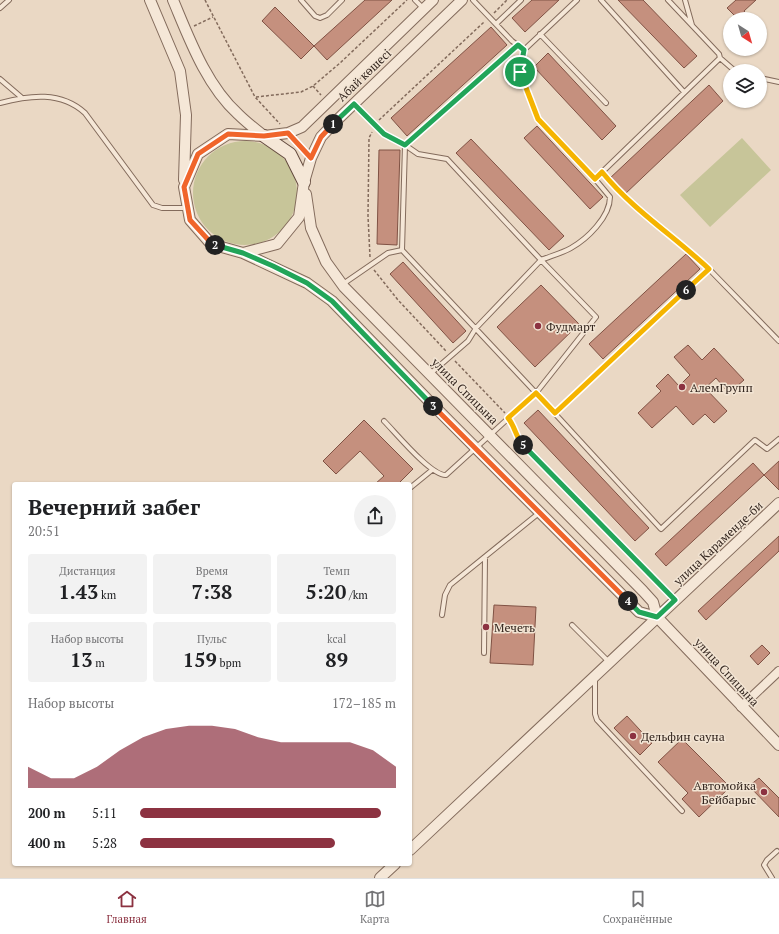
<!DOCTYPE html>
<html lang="ru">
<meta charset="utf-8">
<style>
:root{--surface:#fff;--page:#f2f2f2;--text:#202124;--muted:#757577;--line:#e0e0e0;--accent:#8c3241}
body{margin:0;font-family:"PT Serif",serif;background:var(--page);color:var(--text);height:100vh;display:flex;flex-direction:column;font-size:15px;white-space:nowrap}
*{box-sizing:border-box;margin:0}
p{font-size:13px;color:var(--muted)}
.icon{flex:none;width:22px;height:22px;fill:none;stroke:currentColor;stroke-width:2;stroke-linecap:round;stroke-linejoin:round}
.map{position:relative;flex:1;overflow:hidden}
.drawer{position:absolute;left:12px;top:482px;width:400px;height:384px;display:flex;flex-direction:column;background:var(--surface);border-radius:4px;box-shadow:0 1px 3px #0004}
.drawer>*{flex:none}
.needle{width:26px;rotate:143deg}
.buttons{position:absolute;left:723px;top:12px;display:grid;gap:8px}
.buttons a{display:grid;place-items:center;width:44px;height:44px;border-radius:50%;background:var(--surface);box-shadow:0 1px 3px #0004;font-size:20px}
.pin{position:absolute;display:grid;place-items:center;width:34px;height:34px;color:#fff;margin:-17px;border:2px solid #fff;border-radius:50%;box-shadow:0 1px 4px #0007}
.km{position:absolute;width:20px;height:20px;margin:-10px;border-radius:50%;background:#222;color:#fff;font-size:11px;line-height:20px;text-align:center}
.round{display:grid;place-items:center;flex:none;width:42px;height:42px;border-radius:21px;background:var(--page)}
.headline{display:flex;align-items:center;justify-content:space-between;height:68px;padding:0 16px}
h1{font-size:22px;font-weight:700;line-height:30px}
.figures{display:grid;grid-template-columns:repeat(3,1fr);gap:6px;height:68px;padding:4px 16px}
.figures div{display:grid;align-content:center;border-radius:4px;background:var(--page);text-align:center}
.figures b{font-size:20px;font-weight:700}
.figures small{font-size:11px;font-weight:400}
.figures p{font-size:11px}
.chart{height:112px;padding:8px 16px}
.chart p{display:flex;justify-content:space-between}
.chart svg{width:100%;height:72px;margin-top:4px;fill:var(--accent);opacity:.7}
ul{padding:0 16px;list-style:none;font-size:13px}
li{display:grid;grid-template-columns:64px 48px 1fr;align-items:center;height:30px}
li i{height:10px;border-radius:5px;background:var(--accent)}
.tab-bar{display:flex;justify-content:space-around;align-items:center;height:56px;border-top:1px solid var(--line);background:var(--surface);font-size:11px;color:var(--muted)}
.tab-bar a{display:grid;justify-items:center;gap:2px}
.tab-bar .current{color:var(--accent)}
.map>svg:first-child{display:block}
</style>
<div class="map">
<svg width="779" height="878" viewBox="0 0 779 878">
<rect width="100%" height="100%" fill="#ead8c4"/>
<!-- green -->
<path fill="#c7c599" d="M742,138L771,170L710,227L680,195Z
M193 193a52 52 0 1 1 104 0a52 52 0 1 1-104 0Z"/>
<!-- building -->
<path fill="#c5907e" stroke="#805244" d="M365,0H392L327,60L314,46Z
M532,0H559L525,32L512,18Z
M618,0H643L697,56L684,68Z
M736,0H756L744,11L751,19H738L727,8Z
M275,7L314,46L301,59L262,21Z
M491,27L507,45L407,136L391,118Z
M548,53L616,126L602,140L534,67Z
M709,85L723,101L624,195L609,179Z
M537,126L603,197L590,209L524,138Z
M471,139L564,236L549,250L456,153Z
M379,150H400L397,245L377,244Z
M686,254L700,269L603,359L589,344Z
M403,262L466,331L453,343L390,274Z
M541,285L579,324L535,367L497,327Z
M688,345L702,360L714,348L744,380L729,393L716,378L705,388L727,411L714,423L705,414L693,425L676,406L652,428L638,413L661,391L656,386L668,374L679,386L690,375L674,357Z
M538,410L649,528L635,541L524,423Z
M364,420L413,469L398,484H375L384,476L360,451L336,474L323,461Z
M779,461V490L764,475Z
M753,463L764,475L666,566L655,554Z
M779,536V551L706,620L698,611Z
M494,605L536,607L533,665L490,663Z
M762,645L770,653L758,665L750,656Z
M627,716L652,743L640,755L614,728Z
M682,739L730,787L699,817L682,799L688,793L658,762Z
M759,778L779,798V817L749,786Z"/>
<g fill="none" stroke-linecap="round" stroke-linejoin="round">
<defs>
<path id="service" d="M301,0L315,16L320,18L327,15L342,0
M415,0L424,9
M473,0L512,41L524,50
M577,0L524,50L520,72L538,119L595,179L720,58L719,54L668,0
M601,0L684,92
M685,0L692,25
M0,8L9,0
M496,24L521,0
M540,34L606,103
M720,58L735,71
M760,78L779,82
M0,79L21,97
M0,103C30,95 61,91 85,113L153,205L162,208H187
M355,105L384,134L405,145L518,45
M405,145L418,154L447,159L541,260L476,328L468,341L430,374
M595,179L610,197C610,217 587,239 571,248C562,253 551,256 541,260L596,317L536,393L661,529L755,440L767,449L779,439
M343,284L388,253L402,250
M555,413L709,269L779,341
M384,421C396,433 431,476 446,475L536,393L402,250L405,145
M410,488L432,470
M442,615L445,595L450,585L539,513
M572,625L609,662
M484,653L485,557
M595,678V714L597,720L682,811
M772,878L764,865L767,860L777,851"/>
<path id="minor" d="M741,707L779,671"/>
<path id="tertiary" d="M150,0L180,71L186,115L184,180
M173,0C189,38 206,85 238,114C246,122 255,129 264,136
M433,0L302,127L288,133L264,136L228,134L198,154L184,187L190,220L211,244L243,253L277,244L299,217L304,182L311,158L321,137L335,122L462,0
M306,194L311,228L326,262L344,287L643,591L653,602L657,617L779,745
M243,253L307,283L332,301L427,399L639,612L657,617
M410,850L779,503
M380,878L395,864"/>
<path id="secondary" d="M264,136L290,154L304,182"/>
</defs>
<!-- service casing -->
<use href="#service" stroke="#836b5c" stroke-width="6"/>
<!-- minor casing -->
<use href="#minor" stroke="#836b5c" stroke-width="10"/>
<!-- tertiary casing -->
<use href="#tertiary" stroke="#836b5c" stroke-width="12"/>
<!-- secondary casing -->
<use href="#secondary" stroke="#654c40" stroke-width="14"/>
<!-- path -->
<path stroke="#836b5c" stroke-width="1.5" stroke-dasharray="3 2" stroke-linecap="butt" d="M205,0L255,97L280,124
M494,13L507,0
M194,26L213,17
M313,86L321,95
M256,97L301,92L313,86L340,63L407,0
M379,120L484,22
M295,140L304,150
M606,177C634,212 672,235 704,265
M370,257L368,216L369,138L372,132
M374,270L398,300L446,351
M455,361L505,413
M512,422L519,442L669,594"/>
<!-- service -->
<use href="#service" stroke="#f5e7d7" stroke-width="4"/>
<!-- minor -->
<use href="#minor" stroke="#f5e7d7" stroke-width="8"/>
<!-- tertiary -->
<use href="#tertiary" stroke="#f5e7d7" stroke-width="10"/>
<!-- secondary -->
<use href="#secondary" stroke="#f5e7d7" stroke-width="12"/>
</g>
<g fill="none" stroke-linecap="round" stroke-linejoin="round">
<defs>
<path id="split-1" d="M333,124L354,104L384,134L405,145L518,45L524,50L520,72"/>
<path id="split-2" d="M215,245L212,244L190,220L184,187L198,154L228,134L264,136L288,133L311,158L321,137L333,124"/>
<path id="split-3" d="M215,245L243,253L273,266L307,283L332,301L433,406"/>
<path id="split-4" d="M433,406L628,601"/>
<path id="split-5" d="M523,445L675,600L657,617L639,612L628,601"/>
<path id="split-6" d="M523,445C516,438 515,426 508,418L536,393L555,413L686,290"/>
<path id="split-7" d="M520,72L538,119L595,179L602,172C633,210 674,236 709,269L686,290"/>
</defs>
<!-- split-1 casing -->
<use href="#split-1" stroke="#fff" stroke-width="8"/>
<!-- split-2 casing -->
<use href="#split-2" stroke="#fff" stroke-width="8"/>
<!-- split-3 casing -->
<use href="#split-3" stroke="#fff" stroke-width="8"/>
<!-- split-4 casing -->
<use href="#split-4" stroke="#fff" stroke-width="8"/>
<!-- split-5 casing -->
<use href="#split-5" stroke="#fff" stroke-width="8"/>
<!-- split-6 casing -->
<use href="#split-6" stroke="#fff" stroke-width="8"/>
<!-- split-7 casing -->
<use href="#split-7" stroke="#fff" stroke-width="8"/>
<!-- split-1 -->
<use href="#split-1" stroke="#22a559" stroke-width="5"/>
<!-- split-2 -->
<use href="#split-2" stroke="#f0652b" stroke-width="5"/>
<!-- split-3 -->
<use href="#split-3" stroke="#22a559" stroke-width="5"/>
<!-- split-4 -->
<use href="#split-4" stroke="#f0652b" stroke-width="5"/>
<!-- split-5 -->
<use href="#split-5" stroke="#22a559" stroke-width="5"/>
<!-- split-6 -->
<use href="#split-6" stroke="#f5b400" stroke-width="5"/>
<!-- split-7 -->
<use href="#split-7" stroke="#f5b400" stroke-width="5"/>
</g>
<!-- markers -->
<g fill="#8c3241" stroke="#f2e4d3" stroke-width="1.5">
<circle cx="538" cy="326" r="4"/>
<circle cx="682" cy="387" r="4"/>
<circle cx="486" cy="627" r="4"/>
<circle cx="633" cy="736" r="4"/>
<circle cx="764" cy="792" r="4"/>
</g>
<g text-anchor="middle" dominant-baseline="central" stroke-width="3" stroke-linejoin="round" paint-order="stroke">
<!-- street labels -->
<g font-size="12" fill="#34261f" stroke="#f2e4d3">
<text transform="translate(364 75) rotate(-44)">Абай көшесі</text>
<text transform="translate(465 391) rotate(45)">улица Спицына</text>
<text transform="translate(718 543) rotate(-43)">улица Караменде-би</text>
<text transform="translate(727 672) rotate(47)">улица Спицына</text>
</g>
<!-- poi labels -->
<g font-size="12" fill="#34261f" stroke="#f2e4d3" text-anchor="start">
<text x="546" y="326">Фудмарт</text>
<text x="690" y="387">АлемГрупп</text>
<text x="494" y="627">Мечеть</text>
<text x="641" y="736">Дельфин сауна</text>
<text x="756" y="785" text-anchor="end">Автомойка<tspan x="756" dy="14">Бейбарыс</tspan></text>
</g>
</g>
</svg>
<div class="buttons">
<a><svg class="needle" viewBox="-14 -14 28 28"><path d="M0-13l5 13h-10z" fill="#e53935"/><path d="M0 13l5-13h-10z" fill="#757577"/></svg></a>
<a><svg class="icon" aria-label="layers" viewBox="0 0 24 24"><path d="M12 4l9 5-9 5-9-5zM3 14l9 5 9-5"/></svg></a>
</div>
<div class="pin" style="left:520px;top:72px;background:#1e9e55"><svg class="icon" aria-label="arrive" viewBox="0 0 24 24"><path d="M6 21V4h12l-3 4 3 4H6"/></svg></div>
<b class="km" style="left:333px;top:124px">1</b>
<b class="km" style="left:215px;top:245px">2</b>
<b class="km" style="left:433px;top:406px">3</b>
<b class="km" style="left:628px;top:601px">4</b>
<b class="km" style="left:523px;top:445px">5</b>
<b class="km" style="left:686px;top:290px">6</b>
<section class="drawer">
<div class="headline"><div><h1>Вечерний забег</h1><p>20:51</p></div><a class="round"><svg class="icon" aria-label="share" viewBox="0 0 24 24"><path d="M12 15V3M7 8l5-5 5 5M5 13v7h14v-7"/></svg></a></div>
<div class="figures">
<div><p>Дистанция</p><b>1.43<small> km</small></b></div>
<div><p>Время</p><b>7:38</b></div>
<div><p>Темп</p><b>5:20<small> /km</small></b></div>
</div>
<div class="figures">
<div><p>Набор высоты</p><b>13<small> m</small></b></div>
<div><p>Пульс</p><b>159<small> bpm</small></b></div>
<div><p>kcal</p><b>89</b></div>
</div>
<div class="chart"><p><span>Набор высоты</span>172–185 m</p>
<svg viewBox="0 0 160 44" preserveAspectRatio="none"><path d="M0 44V31L10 38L20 38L30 31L40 21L50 13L60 8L70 6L80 6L90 8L100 13L110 16L120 16L130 16L140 16L150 21L160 31V44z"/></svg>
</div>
<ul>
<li><b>200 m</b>5:11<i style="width:94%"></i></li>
<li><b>400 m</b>5:28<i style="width:76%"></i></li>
</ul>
</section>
</div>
<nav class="tab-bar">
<a class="current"><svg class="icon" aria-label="home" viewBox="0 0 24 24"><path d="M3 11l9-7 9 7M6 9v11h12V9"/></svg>Главная</a>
<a><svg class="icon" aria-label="map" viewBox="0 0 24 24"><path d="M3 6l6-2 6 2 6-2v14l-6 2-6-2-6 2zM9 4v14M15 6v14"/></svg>Карта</a>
<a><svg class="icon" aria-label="saved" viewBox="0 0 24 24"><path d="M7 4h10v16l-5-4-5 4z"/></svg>Сохранённые</a>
</nav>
